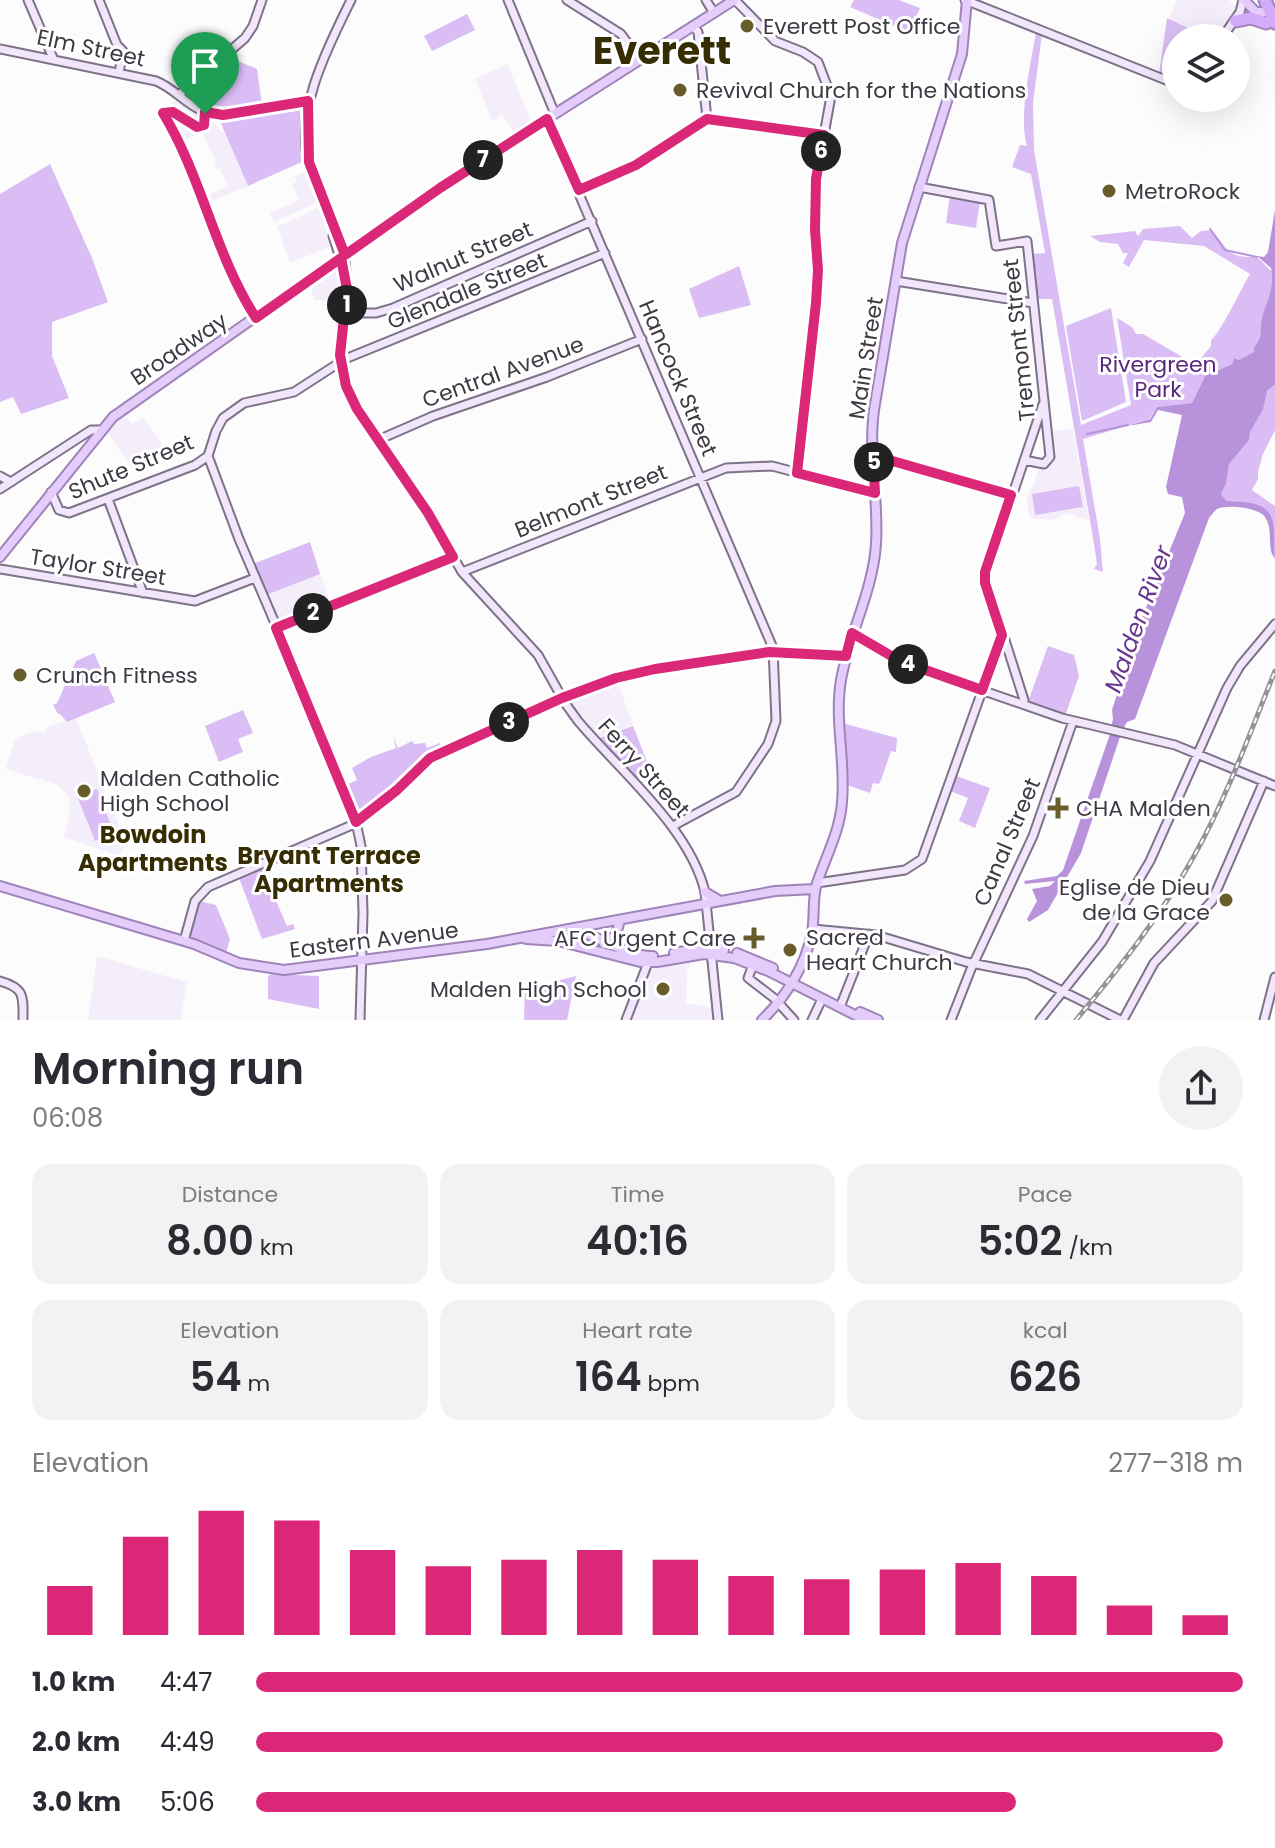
<!DOCTYPE html>
<meta charset="utf-8">
<style>
:root{--surface:#fff;--page:#f2f2f3;--text:#2b2b33;--muted:#7c7c81;--accent:#db2777}
body{margin:0;font-family:Poppins,sans-serif;background:var(--page);color:var(--text);height:100vh;display:flex;flex-direction:column;font-size:30px;white-space:nowrap}
*{box-sizing:border-box;margin:0}
p{font-size:26px;color:var(--muted)}
.icon{flex:none;width:44px;height:44px;fill:none;stroke:currentColor;stroke-width:2;stroke-linecap:round;stroke-linejoin:round}
.map{position:relative;height:1020px;overflow:hidden}
.sheet{display:flex;flex-direction:column;background:var(--surface);flex:1}
.sheet>*{flex:none}
.controls{position:absolute;left:1162px;top:24px;display:grid;gap:16px}
.controls a{display:grid;place-items:center;width:88px;height:88px;border-radius:50%;background:var(--surface);box-shadow:0 8px 32px #0002;font-size:40px}
.pin{position:absolute;display:grid;place-items:center;width:68px;height:68px;color:#fff;margin:-82px -34px;border-radius:50% 50% 50% 0;rotate:-45deg;box-shadow:0 0 8px #0007}
.pin .icon{rotate:45deg}
.km{position:absolute;width:40px;height:40px;margin:-20px;border-radius:50%;background:#222;color:#fff;font-size:22px;line-height:40px;text-align:center}
.round{display:grid;place-items:center;flex:none;width:84px;height:84px;border-radius:42px;background:var(--page)}
.overview{display:flex;align-items:center;justify-content:space-between;height:136px;padding:0 32px}
h1{font-size:44px;font-weight:600;line-height:60px}
.metrics{display:grid;grid-template-columns:repeat(3,1fr);gap:12px;height:136px;padding:8px 32px}
.metrics div{display:grid;align-content:center;border-radius:20px;background:var(--page);text-align:center}
.metrics b{font-size:40px;font-weight:600}
.metrics small{font-size:22px;font-weight:400}
.metrics p{font-size:22px}
.chart{height:224px;padding:16px 32px}
.chart p{display:flex;justify-content:space-between}
.chart svg{width:100%;height:144px;margin-top:8px;stroke:var(--accent);stroke-width:6}
ul{padding:0 32px;list-style:none;font-size:26px}
li{display:grid;grid-template-columns:128px 96px 1fr;align-items:center;height:60px}
li i{height:20px;border-radius:10px;background:var(--accent)}
.map>svg:first-child{display:block}
</style>
<div class="map">
<svg width="1275" height="1020" viewBox="0 0 1275 1020">
<rect width="100%" height="100%" fill="#fcfcfc"/>
<!-- built -->
<path fill="#f4eefb" fill-rule="evenodd" d="M1177,0H1229L1239,9L1217,38H1209L1169,19Z
M507,64L532,123L515,134L502,115L492,121L475,79Z
M180,98L191,109L207,117L225,134L248,186L207,203L167,110L161,109ZM202,132L217,164L214,166L216,170L220,169L228,186L207,195L188,154L192,152L190,149L186,150L183,141Z
M307,171L318,202L274,222L270,213L299,200L292,184L297,182L295,176Z
M320,207L332,246L290,263L277,227Z
M337,267L341,275L343,301L314,300L310,285Z
M124,414L132,424L143,417L166,450L134,471L106,430Z
M1073,429L1089,521L1067,513L1053,520L1030,518L1027,503L1029,490L1033,487L1039,466L1053,462L1049,431Z
M310,542L330,603L278,623L253,564Z
M618,683L633,725L599,737L568,700Z
M76,718L125,841L120,856L64,837L70,814L69,797L58,785L6,769L14,743L18,737L36,731L45,732L47,727Z
M97,956L187,982L181,1020H88Z
M692,959L687,972L686,1003L712,1008L713,1020H630L649,969L659,964Z"/>
<!-- green -->
<path fill="#d9bdf4" d="M854,0H899L920,8L916,17L914,16L911,32L897,30V27L883,22L882,24L878,23V19L850,7Z
M467,14L475,30L432,51L424,36Z
M1167,18L1194,31L1200,38H1176V81L1159,74Z
M1036,31L1042,34L1033,103L1034,150L1081,425L1131,405L1117,318L1132,327L1136,334H1143L1186,359L1192,369L1211,346V340C1220,334 1242,287 1250,274L1204,246L1144,240L1129,267L1123,263L1128,253H1123L1118,244L1100,242L1090,236L1135,231L1138,236L1143,229L1180,226L1192,238L1201,231L1212,230C1228,249 1226,258 1257,257L1272,272L1273,293L1264,315L1256,352L1239,360L1234,358L1232,364L1205,376L1192,403L1157,407L1149,419L1083,439L1100,539L1103,572L1094,569L1097,564L1094,544L1052,299H1037L1031,254L1045,253L1031,174L1012,167L1020,145L1027,146C1018,115 1031,65 1036,31Z
M228,57L257,69L262,105C233,109 210,116 186,95V92Z
M299,106L303,110L304,161L248,186L219,119Z
M50,164L92,258L108,302L52,322V356L69,398L21,414L13,397L0,402V194Z
M950,195L980,201L976,228L946,223Z
M739,266L751,305L699,318L689,289Z
M1111,308L1126,402L1082,421L1066,326Z
M1275,383V430L1263,454L1258,471V479L1252,490L1275,506V555L1273,554L1274,543L1267,511L1226,502L1220,493L1226,468L1249,431L1267,391Z
M1079,486L1083,507L1035,515L1032,494Z
M310,542L320,574L266,595L253,564Z
M1048,646L1074,655L1079,676L1065,716L1028,702Z
M94,653L115,702L67,722L60,714H58L53,705L57,703L76,661Z
M243,710L253,733L238,739L243,752L219,762L205,726Z
M842,723L897,738L896,752L891,751L881,780L879,784L873,783L870,793L847,785Z
M633,726L650,769L638,780L599,738Z
M393,736L398,748L412,741L414,744L425,743L427,748L440,743L442,748L417,766L364,814H357L344,786L357,780L352,768L371,757L396,748Z
M956,776L990,788L975,828L959,821L968,798L950,791Z
M97,789L114,833L95,841L77,796Z
M262,869L287,926L293,924L295,929L262,939L239,878Z
M199,901L216,905L230,939L226,953L193,940L190,934Z
M271,974L319,976V1009L268,999V976Z
M576,976L567,1020H524L525,989Z"/>
<!-- water -->
<path fill="#b992dc" d="M1275,210V384L1267,391L1263,409L1250,432L1249,440L1229,464L1226,483L1221,494L1226,501C1251,503 1273,500 1274,532C1275,541 1273,550 1275,559C1266,548 1274,530 1265,517C1260,508 1227,504 1217,509C1214,511 1211,516 1209,518L1135,719L1127,722L1122,731L1081,853L1048,910L1029,922L1027,919L1037,901L1032,889L1050,886L1055,881L1025,884L1024,881L1057,876L1063,870L1109,737L1113,719L1112,710L1141,620L1185,513L1182,497L1168,494L1166,487L1182,415L1158,410L1151,422L1127,426L1150,419L1157,407L1192,403L1205,376L1232,364L1234,358L1239,360L1254,352V347C1262,340 1260,329 1262,318C1267,298 1275,291 1271,268L1257,256L1264,257L1268,252Z"/>
<g fill="none" stroke-linecap="round" stroke-linejoin="round">
<!-- stream -->
<path stroke="#b992dc" stroke-width="2" d="M1210,229L1225,250L1257,257
M1087,434L1128,425"/>
<defs>
<path id="secondary" d="M28,0L53,58
M99,0L117,45L123,51L119,73
M351,0C328,47 294,111 309,164C317,193 332,221 344,249L348,295L341,361L350,397L428,513L462,572L538,655L565,703L578,721C620,771 690,828 705,892L718,1020
M508,0L555,114
M567,0L621,34L640,60
M706,0L714,13
M735,0L775,41L803,52L818,62L831,96L816,179L817,286L805,413L797,473
M965,0L1176,84
M693,26L698,32L707,119
M1222,38L1240,12L1243,0
M0,49L156,81C174,88 185,104 203,111C223,120 285,106 308,101
M180,94L245,38L253,26L262,0
M205,112L204,125L197,127L173,112L163,113C202,177 215,255 256,318
M547,119L773,648L776,721L768,744L736,792L673,826
M919,187L989,200L996,246L1027,241L1050,457L1044,464L1024,460
M579,190L636,165L707,119L824,135
M333,236L345,274
M896,281L1033,303
M346,313H376L393,308L592,221
M378,440L433,416L547,377L642,339
M208,456L239,539L304,691L356,822L361,846L363,913L360,1020
M873,456L1011,495
M0,476L11,482
M0,489L91,430H100
M51,492L59,510L69,513L195,465L208,456L216,431L223,418L244,403L294,392L345,359L605,253
M108,499L143,593
M0,569L195,601L255,578
M462,572L726,468L772,466L875,493
M276,628L453,557
M852,633L912,666L1062,718L1175,745L1275,786
M1024,700L985,577L1043,404
M817,883L905,870L922,859L1002,635
M813,929L876,935L966,962L1028,974L1120,1020
M184,941L195,901L208,887L352,825L397,790L430,758L562,698L620,677L717,659L769,652L846,656
M753,965L748,978L774,998L794,1020
M0,981C25,988 23,996 23,1020
M840,1007L869,934
M626,1020L649,960
M812,1020L822,999
M951,1020L971,969L1033,836L1073,721
M1040,1020L1102,942L1150,861L1227,688L1240,666L1275,624
M1123,1020L1154,963L1212,901L1264,781
M1264,1020L1275,977"/>
<path id="primary" d="M1244,0L1256,12H1274
M0,557L113,417L443,185L734,0
M0,886L194,944L239,963L284,970L487,944L775,891L815,889
M705,892L720,901
M572,930C601,935 622,956 653,956
M526,939L558,941L640,962H657L704,954L734,958L768,971L865,1020
M604,944L616,935L620,920
M674,953L703,948L724,950
M737,953L773,968
M860,1012L878,1020
M762,1020C786,997 806,965 812,932C815,916 812,899 817,883C826,856 840,831 842,802C846,761 834,721 841,680C849,634 873,591 876,544C879,500 868,454 874,410L902,243L962,54L967,0"/>
<path id="highway" d="M1265,0L1275,23
M1236,21L1251,18L1266,23"/>
</defs>
<!-- secondary casing -->
<use href="#secondary" stroke="#7d7287" stroke-width="11"/>
<!-- primary casing -->
<use href="#primary" stroke="#9f83b9" stroke-width="12"/>
<!-- highway casing -->
<use href="#highway" stroke="#9f83b9" stroke-width="15"/>
<!-- secondary -->
<use href="#secondary" stroke="#f2e6fd" stroke-width="7"/>
<!-- primary -->
<use href="#primary" stroke="#e5cdfb" stroke-width="8"/>
<!-- highway -->
<use href="#highway" stroke="#d3abf8" stroke-width="11"/>
<defs>
<path id="rail" d="M1076,1020C1119,968 1161,916 1194,856C1227,797 1250,733 1275,671"/>
</defs>
<!-- rail casing -->
<use href="#rail" stroke="#959298" stroke-width="5"/>
<!-- rail -->
<use href="#rail" stroke="#fff" stroke-width="2" stroke-dasharray="6" stroke-linecap="butt"/>
</g>
<g fill="none" stroke-linecap="round" stroke-linejoin="round">
<defs>
<path id="route" d="M308,101L309,162L345,255L440,188L547,119L579,190L636,165L707,119L824,135L816,179L815,230L818,270L816,303L797,473L875,493L873,456H875L1011,495L985,572V583L1002,635L982,690L900,661L852,633L846,656L769,652L655,669L616,678L562,698L430,758L397,790L356,822L276,628L453,557L428,513L357,409L346,386L340,355L347,289L341,258L256,318C215,255 202,177 163,113L173,112L197,127L204,125L205,112L223,115Z"/>
</defs>
<!-- route casing -->
<use href="#route" stroke="#fff" stroke-width="16"/>
<!-- route -->
<use href="#route" stroke="#db2777" stroke-width="10"/>
</g>
<!-- markers -->
<g fill="#685d2a" stroke="#fff" stroke-width="3">
<circle cx="747" cy="26" r="8"/>
<circle cx="680" cy="90" r="8"/>
<circle cx="1109" cy="191" r="8"/>
<circle cx="20" cy="675" r="8"/>
<circle cx="84" cy="791" r="8"/>
<path d="M1054 796h8v8h8v8h-8v8h-8v-8h-8v-8h8z"/>
<circle cx="1226" cy="900" r="8"/>
<path d="M750 926h8v8h8v8h-8v8h-8v-8h-8v-8h8z"/>
<circle cx="790" cy="950" r="8"/>
<circle cx="663" cy="989" r="8"/>
</g>
<g text-anchor="middle" dominant-baseline="central" stroke-width="6" stroke-linejoin="round" paint-order="stroke">
<!-- poi labels -->
<g font-size="22" fill="#3e3943" stroke="#fff" text-anchor="start">
<text x="763" y="26">Everett Post Office</text>
<text x="696" y="90">Revival Church for the Nations</text>
<text x="1125" y="191">MetroRock</text>
<text x="36" y="675">Crunch Fitness</text>
<text x="100" y="778">Malden Catholic<tspan x="100" dy="25">High School</tspan></text>
<text x="1076" y="808">CHA Malden</text>
<text x="1210" y="887" text-anchor="end">Eglise de Dieu<tspan x="1210" dy="25">de la Grace</tspan></text>
<text x="806" y="937">Sacred<tspan x="806" dy="25">Heart Church</tspan></text>
<text x="736" y="938" text-anchor="end">AFC Urgent Care</text>
<text x="647" y="989" text-anchor="end">Malden High School</text>
</g>
<!-- street labels -->
<g font-size="22" fill="#3e3943" stroke="#fff">
<text transform="translate(91 48) rotate(12)">Elm Street</text>
<text transform="translate(463 257) rotate(-23)">Walnut Street</text>
<text transform="translate(467 291) rotate(-22)">Glendale Street</text>
<text transform="translate(1019 340) rotate(-96)">Tremont Street</text>
<text transform="translate(179 349) rotate(-34)">Broadway</text>
<text transform="translate(866 358) rotate(-81)">Main Street</text>
<text transform="translate(503 372) rotate(-20)">Central Avenue</text>
<text transform="translate(678 378) rotate(67)">Hancock Street</text>
<text transform="translate(131 467) rotate(-23)">Shute Street</text>
<text transform="translate(591 501) rotate(-22)">Belmont Street</text>
<text transform="translate(98 567) rotate(9)">Taylor Street</text>
<text transform="translate(644 768) rotate(48)">Ferry Street</text>
<text transform="translate(1007 842) rotate(-67)">Canal Street</text>
<text transform="translate(374 940) rotate(-7)">Eastern Avenue</text>
</g>
<!-- park labels -->
<g font-size="22" fill="#59287d" stroke="#fff">
<text x="1158" y="364">Rivergreen<tspan x="1158" dy="25">Park</tspan></text>
</g>
<!-- water labels -->
<g font-size="24" font-style="italic" fill="#68378d" stroke="#fff">
<text transform="translate(1138 619) rotate(-70)">Malden River</text>
</g>
<!-- neighbourhood labels -->
<g font-size="24" font-weight="bold" fill="#362e02" stroke="#fff">
<text x="153" y="834">Bowdoin<tspan x="153" dy="28">Apartments</tspan></text>
<text x="329" y="855">Bryant Terrace<tspan x="329" dy="28">Apartments</tspan></text>
</g>
<!-- town labels -->
<g font-size="38" font-weight="bold" fill="#362e02" stroke="#fff">
<text x="662" y="50">Everett</text>
</g>
</g>
</svg>
<div class="controls">
<a><svg class="icon" aria-label="layers" viewBox="0 0 24 24"><path d="M12 4l9 5-9 5-9-5zM3 14l9 5 9-5"/></svg></a>
</div>
<div class="pin" style="left:205px;top:114px;background:#1e9e55"><svg class="icon" aria-label="arrive" viewBox="0 0 24 24"><path d="M6 21V4h12l-3 4 3 4H6"/></svg></div>
<b class="km" style="left:347px;top:305px">1</b>
<b class="km" style="left:313px;top:613px">2</b>
<b class="km" style="left:509px;top:722px">3</b>
<b class="km" style="left:908px;top:664px">4</b>
<b class="km" style="left:874px;top:462px">5</b>
<b class="km" style="left:821px;top:151px">6</b>
<b class="km" style="left:483px;top:160px">7</b>
</div>
<section class="sheet">
<div class="overview"><div><h1>Morning run</h1><p>06:08</p></div><a class="round"><svg class="icon" aria-label="share" viewBox="0 0 24 24"><path d="M12 15V3M7 8l5-5 5 5M5 13v7h14v-7"/></svg></a></div>
<div class="metrics">
<div><p>Distance</p><b>8.00<small> km</small></b></div>
<div><p>Time</p><b>40:16</b></div>
<div><p>Pace</p><b>5:02<small> /km</small></b></div>
</div>
<div class="metrics">
<div><p>Elevation</p><b>54<small> m</small></b></div>
<div><p>Heart rate</p><b>164<small> bpm</small></b></div>
<div><p>kcal</p><b>626</b></div>
</div>
<div class="chart"><p><span>Elevation</span>277–318 m</p>
<svg viewBox="0 0 160 44" preserveAspectRatio="none"><path d="M5 44V29M15 44V14M25 44V6M35 44V9M45 44V18M55 44V23M65 44V21M75 44V18M85 44V21M95 44V26M105 44V27M115 44V24M125 44V22M135 44V26M145 44V35M155 44V38"/></svg>
</div>
<ul>
<li><b>1.0 km</b>4:47<i style="width:100%"></i></li>
<li><b>2.0 km</b>4:49<i style="width:98%"></i></li>
<li><b>3.0 km</b>5:06<i style="width:77%"></i></li>
</ul>
</section>
